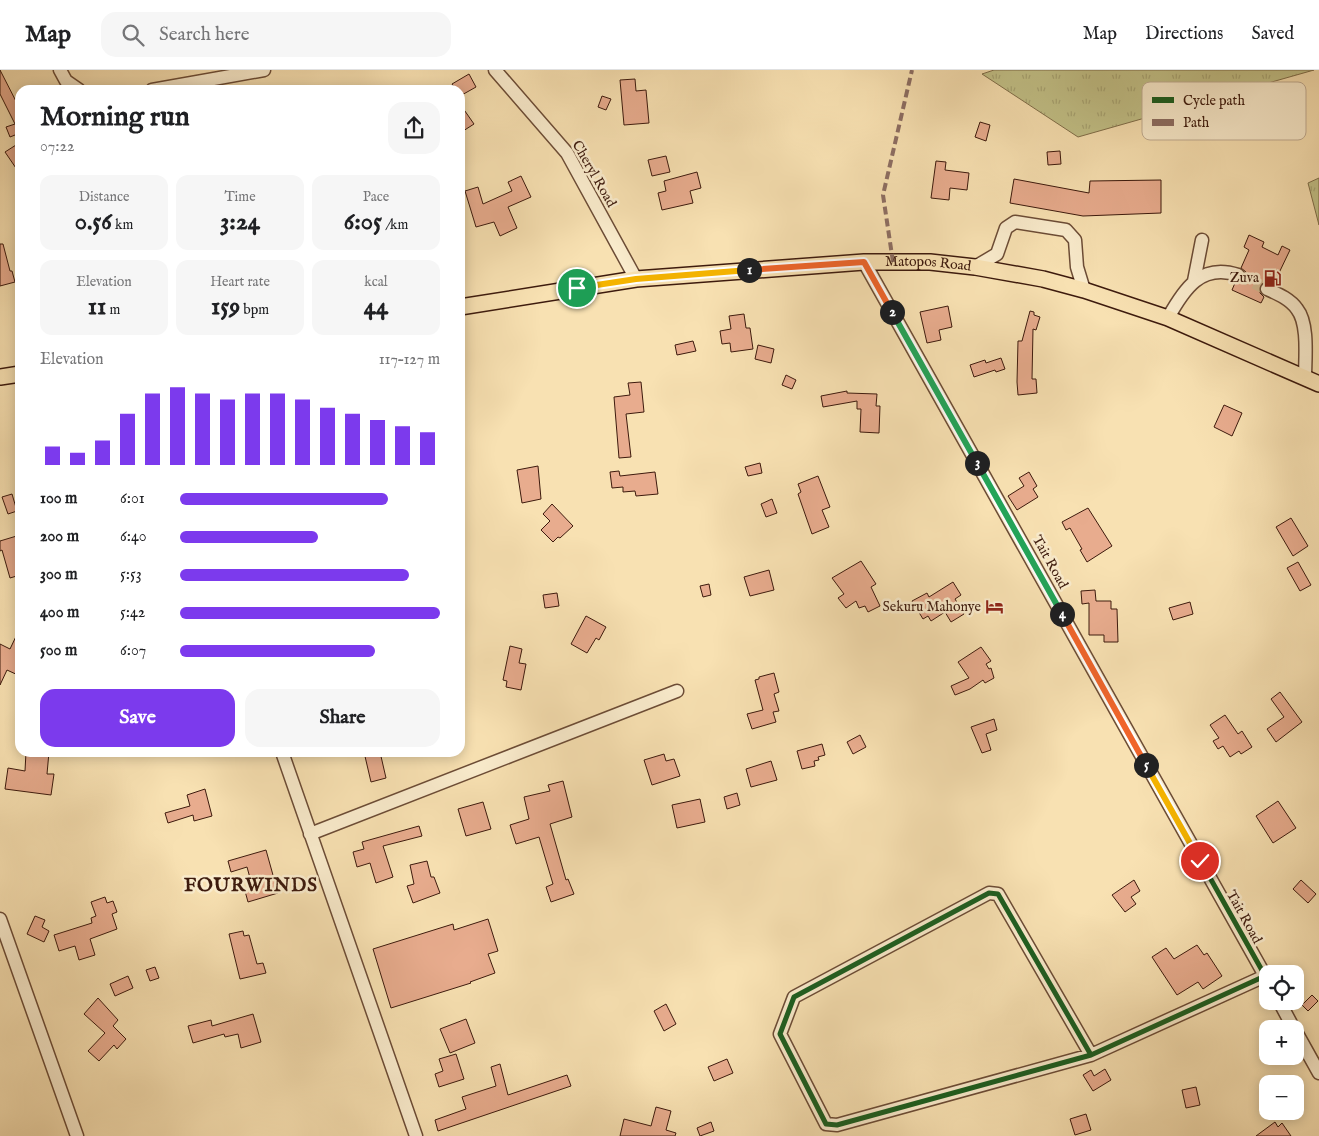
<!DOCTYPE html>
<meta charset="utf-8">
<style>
:root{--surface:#fff;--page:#f6f6f6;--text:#202124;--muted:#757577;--line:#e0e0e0;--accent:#7c3aed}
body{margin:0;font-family:"IM FELL English",serif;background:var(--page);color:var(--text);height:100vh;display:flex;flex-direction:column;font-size:19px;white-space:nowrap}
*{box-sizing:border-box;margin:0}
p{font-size:16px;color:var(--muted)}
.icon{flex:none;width:28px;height:28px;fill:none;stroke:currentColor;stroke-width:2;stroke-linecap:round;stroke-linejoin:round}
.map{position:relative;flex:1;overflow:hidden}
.details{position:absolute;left:15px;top:15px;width:450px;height:672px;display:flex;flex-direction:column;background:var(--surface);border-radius:15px;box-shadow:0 2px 12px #0003}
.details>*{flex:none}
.tools{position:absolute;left:1259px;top:895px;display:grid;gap:10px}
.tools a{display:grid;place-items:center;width:45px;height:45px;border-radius:10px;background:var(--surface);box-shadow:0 2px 12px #0003;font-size:25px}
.pin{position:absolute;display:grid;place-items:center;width:42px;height:42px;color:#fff;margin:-21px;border:2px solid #fff;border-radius:50%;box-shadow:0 1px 5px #0007}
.km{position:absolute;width:25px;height:25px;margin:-12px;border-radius:50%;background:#222;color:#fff;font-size:14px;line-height:25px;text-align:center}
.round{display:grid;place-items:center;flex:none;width:52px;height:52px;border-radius:15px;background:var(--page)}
.head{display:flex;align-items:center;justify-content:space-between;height:85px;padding:0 25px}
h1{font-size:28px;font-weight:800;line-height:38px}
.figures{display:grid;grid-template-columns:repeat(3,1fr);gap:8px;height:85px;padding:5px 25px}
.figures div{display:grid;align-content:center;border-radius:12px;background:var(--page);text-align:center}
.figures b{font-size:25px;font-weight:800}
.figures small{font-size:14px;font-weight:400}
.figures p{font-size:14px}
.chart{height:140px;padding:10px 25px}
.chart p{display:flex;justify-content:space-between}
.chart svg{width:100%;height:90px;margin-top:5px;stroke:var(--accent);stroke-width:6}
.primary-button{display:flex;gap:10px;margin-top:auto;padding:10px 25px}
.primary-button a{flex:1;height:58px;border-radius:15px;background:var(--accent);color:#fff;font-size:20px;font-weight:800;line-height:58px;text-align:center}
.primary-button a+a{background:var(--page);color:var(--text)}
ul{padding:0 25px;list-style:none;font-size:16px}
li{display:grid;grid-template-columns:80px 60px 1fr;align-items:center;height:38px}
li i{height:12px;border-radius:6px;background:var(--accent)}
header{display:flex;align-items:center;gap:30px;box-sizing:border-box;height:70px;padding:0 25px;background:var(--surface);border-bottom:1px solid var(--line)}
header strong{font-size:24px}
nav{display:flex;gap:28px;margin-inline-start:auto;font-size:18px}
.search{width:350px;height:45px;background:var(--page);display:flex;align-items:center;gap:12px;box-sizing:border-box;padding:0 18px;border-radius:15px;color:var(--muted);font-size:19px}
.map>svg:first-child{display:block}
</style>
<header>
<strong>Map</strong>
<div class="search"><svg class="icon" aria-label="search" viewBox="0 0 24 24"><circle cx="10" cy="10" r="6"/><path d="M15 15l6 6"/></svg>Search here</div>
<nav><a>Map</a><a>Directions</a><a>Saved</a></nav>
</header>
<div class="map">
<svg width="1319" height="1066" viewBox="0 0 1319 1066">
<defs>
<pattern id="grass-tufts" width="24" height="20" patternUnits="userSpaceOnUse" patternTransform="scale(1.25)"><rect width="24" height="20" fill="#c2c188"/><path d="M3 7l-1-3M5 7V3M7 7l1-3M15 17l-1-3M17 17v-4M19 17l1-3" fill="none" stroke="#a8a574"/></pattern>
</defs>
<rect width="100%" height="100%" fill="#f8e1b2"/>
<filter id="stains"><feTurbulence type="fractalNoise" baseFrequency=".004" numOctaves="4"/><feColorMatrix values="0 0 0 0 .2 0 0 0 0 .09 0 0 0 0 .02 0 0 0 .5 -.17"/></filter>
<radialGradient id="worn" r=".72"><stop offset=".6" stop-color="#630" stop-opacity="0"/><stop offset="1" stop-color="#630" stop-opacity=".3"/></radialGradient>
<!-- grass -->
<path fill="url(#grass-tufts)" stroke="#806e4a" d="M994,0H1314L1078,67L982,4Z
M1319,108V155L1308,113Z"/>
<!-- building -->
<path fill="#e8ac8e" stroke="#3d1a0d" d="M0,0L20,39V63L10,67L6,57L15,54L0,24Z
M469,4L476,17L460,26V20H456L452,14Z
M635,9L636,21L646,20L649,53L624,55L620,10Z
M602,26L611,29L606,40L598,37Z
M460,34L474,54L460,63Z
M980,52L990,55L986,71L975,67Z
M16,75L20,80V104L5,82Z
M1060,81L1061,94L1048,95L1047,82Z
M666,86L670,102L652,106L648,90Z
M936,91L946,92L945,100L969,103L967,120L950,118L949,130L931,128Z
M697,102L701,118L690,121L693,133L662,140L658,123L666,121L664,111Z
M521,106L531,127L508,137L517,158L500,166L494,152L476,157L465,121L478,117L483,134L512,121L508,112Z
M1014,109L1089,123L1090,111L1161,110V143L1083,146L1010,133Z
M1249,165L1264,172L1262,177L1278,185L1282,176L1290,180L1278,205L1274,203L1271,212L1266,211L1260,215V223L1264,227L1261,233L1232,220L1235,213H1241L1246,207V202L1241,198L1249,180L1244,177Z
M0,174H3L10,201H12L15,212L0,216Z
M948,236L952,257L939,260L941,270L927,273L920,242Z
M1030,241L1034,242V245L1040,247L1036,260L1033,259L1032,309H1036L1037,323L1018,325L1017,312L1018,271H1022Z
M744,244L746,258H750L753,279L731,282L730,273L722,274L720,261L731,259L729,246Z
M693,271L696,281L677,285L675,275Z
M758,275L774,279L771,293L755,289Z
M1001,288L1005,299L996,302L995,300L974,307L970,295L985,290L986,293Z
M786,305L796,310L792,319L782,315Z
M641,312L644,342L626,344L631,387L619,388L614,327L630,325L628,313Z
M847,321V323L877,324L876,336H880L879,363L860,362L861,339H857V331L823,337L821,326Z
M1224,335L1242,343L1232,366L1214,357Z
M760,393L762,403L748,406L745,397Z
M538,396L541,429L522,433L517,400Z
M619,401L620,406L655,402L658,424L636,426L635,421L623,422V417L612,418L610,402Z
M1029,402L1037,416L1033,419L1038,427L1017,440L1008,426L1024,416L1019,408Z
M818,406L830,437L822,440L829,457L812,464L798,424L801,422L798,414Z
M12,424L17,441L8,444L2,427Z
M772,429L777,443L766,447L761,434Z
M552,434L573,456L560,468L558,467L553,472L541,460L550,451L543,444Z
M1088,438L1112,476L1087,492L1080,480L1082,479L1070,458L1066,460L1062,452Z
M1291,448L1308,476L1293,486L1276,457Z
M20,465V487L16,488L20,505L10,508L2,480L0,481V471Z
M861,491L876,514L871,517L880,536L868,542L865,536L859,538L856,531L846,538L838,528L844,524L832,508Z
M1298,492L1311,515L1300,521L1287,498Z
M769,500L774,520L750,526L744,507Z
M953,512L961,525L955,529L964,544L951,552L945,542L931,551L928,546L923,549L912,531L927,523L929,527Z
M709,514L711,525L703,527L700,516Z
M1095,520L1096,531H1111V539H1117L1118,572H1104V565H1089V533L1082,534L1081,521Z
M557,523L559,536L545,538L543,525Z
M1190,532L1193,544L1173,550L1169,538Z
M586,546L606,557L599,570L596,568L587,583L571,574Z
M20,558V579L16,587L20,589V606L7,600L0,615V574L10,579Z
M510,576L522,579L519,593L526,594L521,620L506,617L507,611L503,610Z
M981,577L991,591L986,594L989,599L991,598L994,608L985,613L983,610L970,619L955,625L951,616L969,608L958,592Z
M774,603L779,622L774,624L779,641L773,642L776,652L752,659L747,644L763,640L755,610L759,609V607Z
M1280,622L1302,652L1276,672L1267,659L1284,647L1271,629Z
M1225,645L1238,664L1242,661L1252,677L1241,684L1239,681L1230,687L1223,676L1218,679L1213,671L1219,668L1210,655Z
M994,649L997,660L986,664L991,680L982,683L971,657Z
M860,665L866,677L853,684L847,672Z
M822,674L825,685L818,687L819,690L814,691L815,696L802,699L797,681Z
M26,682H49L47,704H54L51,725L5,719L8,698L25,701Z
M364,682H380L386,708L371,712Z
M664,684L666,691L674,689L680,706L652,715L644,690Z
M771,691L777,710L751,717L746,699Z
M563,711L572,747L550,754L566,810L568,809L574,824L551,832L546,817L553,814L539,767L516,774L510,755L529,749L524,727L550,721L548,715Z
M205,719L212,746L194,751L193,745L168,753L165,743L190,736L187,725Z
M737,723L740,735L727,739L724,727Z
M700,729L705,752L677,758L672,735Z
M1278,731L1296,758L1273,773L1256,746Z
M483,732L491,759L466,766L458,739Z
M419,756L422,766L383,776L393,807L376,813L370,793L357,797L353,782L364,779L362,772Z
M266,780L278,823L248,832L245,821L253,819L247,797L231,802L228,791Z
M427,791L431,807H434L440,823L413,833L407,816L414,814L410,795Z
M1134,810L1140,821L1131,827L1136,834L1125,842L1112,825Z
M1301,810L1316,824L1308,833L1293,819Z
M105,827L107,833L113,831L117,842L112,844L117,859L90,869L95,885L79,890L75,876L59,881L54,865L92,853L91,848L96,846L91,832Z
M35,846L45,850L42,857L49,861L44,872L27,864Z
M488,849L498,881L488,884L495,903L470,912L471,913L391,938L373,879L453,854L454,860Z
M243,861L244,866L249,865L257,894L263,893L266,903L240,909L229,864Z
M1197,875L1204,885L1207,883L1222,906L1203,919L1198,912L1177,925L1152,887L1166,878L1174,889Z
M155,897L159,908L150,911L146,900Z
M128,906L133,918L115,926L110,914Z
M1312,925L1318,931L1308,941L1302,935Z
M98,928L118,950L113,956L126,969L117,979L114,975L99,991L88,981L105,963L84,944Z
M666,934L676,954L664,961L654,941Z
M253,944L261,972L241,978L238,964L225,967L224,964L193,973L188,956L211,950L212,956Z
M466,949L475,973L450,983L440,959Z
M456,984L464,1009L439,1017L435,1004L443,1001L439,989Z
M727,989L733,1003L714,1011L708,997Z
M500,994L508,1025L567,1005L571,1016L438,1061L435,1050L466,1039L462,1027L496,1016L491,997Z
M1105,999L1111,1010L1093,1021L1083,1005L1091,1000L1094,1006Z
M1196,1017L1200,1035L1186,1038L1182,1020Z
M656,1037L671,1041L666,1060L676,1063L675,1066H620L624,1049L651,1056Z
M1086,1044L1091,1060L1075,1065L1070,1049Z
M711,1052L714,1061L700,1066L697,1058Z
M1275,1052L1278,1057L1282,1053L1291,1066H1256Z"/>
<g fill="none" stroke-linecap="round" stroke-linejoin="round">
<!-- minor-tunnel -->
<path stroke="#d3b991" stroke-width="12" stroke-dasharray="12 6" stroke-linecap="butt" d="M1238,205L1267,219"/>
<defs>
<path id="minor" d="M60,0L66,11L79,20
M495,0L567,83L636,209
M152,20L264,0
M864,192L1268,911
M975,197L997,184L1006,158L1015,152L1066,160L1075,170L1077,197L1084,220
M1194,211L1202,170
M1267,219C1278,224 1290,229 1297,239C1309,254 1305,289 1305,308
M1168,248C1184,219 1201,193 1238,205
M282,682L416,1066
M310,764L677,621
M0,849L77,1066
M1279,931L1294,959
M1295,960L1319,1003
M1091,985L998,824L989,823L794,927L780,964L826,1054L837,1055L1091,985L1265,906"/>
<g id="major">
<path id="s1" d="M460,237L636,209L864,192H930L975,197L1043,209L1084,220L1168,248L1319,314"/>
<path d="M0,307L20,304"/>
</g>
</defs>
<!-- minor casing -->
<use href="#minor" stroke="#6c4c36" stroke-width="15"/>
<!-- major casing -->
<use href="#major" stroke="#3d1a0d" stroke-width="18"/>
<!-- minor -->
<use href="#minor" stroke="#faeccd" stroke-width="12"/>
<!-- major -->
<use href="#major" stroke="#f8e1b2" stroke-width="15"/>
<!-- quiet -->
<path stroke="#8d6e63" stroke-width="4" stroke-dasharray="8 4" stroke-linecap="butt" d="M893,192L883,125L912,0"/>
<defs>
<path id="cycleway" d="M864,192L1268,911
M1091,985L998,824L989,823L794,927L780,964L826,1054L837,1055L1091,985L1265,906"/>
</defs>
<!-- cycleway casing -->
<use href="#cycleway" stroke="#faeccd" stroke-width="8"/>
<!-- cycleway -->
<use href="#cycleway" stroke="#1b5e20" stroke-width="5"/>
</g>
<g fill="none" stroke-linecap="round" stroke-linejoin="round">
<defs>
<path id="split-1" d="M577,218L636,209L749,200"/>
<path id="split-2" d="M749,200L864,192L892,242"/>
<path id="split-3" d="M892,242L977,393"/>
<path id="split-4" d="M977,393L1062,544"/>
<path id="split-5" d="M1062,544L1146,695"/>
<path id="split-6" d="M1146,695L1200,791"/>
</defs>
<!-- split-1 casing -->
<use href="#split-1" stroke="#fff" stroke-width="10"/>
<!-- split-2 casing -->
<use href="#split-2" stroke="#fff" stroke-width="10"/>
<!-- split-3 casing -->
<use href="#split-3" stroke="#fff" stroke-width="10"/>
<!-- split-4 casing -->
<use href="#split-4" stroke="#fff" stroke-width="10"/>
<!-- split-5 casing -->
<use href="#split-5" stroke="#fff" stroke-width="10"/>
<!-- split-6 casing -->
<use href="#split-6" stroke="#fff" stroke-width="10"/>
<!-- split-1 -->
<use href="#split-1" stroke="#f5b400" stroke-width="6"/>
<!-- split-2 -->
<use href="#split-2" stroke="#f0652b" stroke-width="6"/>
<!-- split-3 -->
<use href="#split-3" stroke="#22a559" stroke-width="6"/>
<!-- split-4 -->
<use href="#split-4" stroke="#22a559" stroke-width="6"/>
<!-- split-5 -->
<use href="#split-5" stroke="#f0652b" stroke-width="6"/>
<!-- split-6 -->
<use href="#split-6" stroke="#f5b400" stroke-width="6"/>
</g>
<!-- icons -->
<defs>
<symbol id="fuel-bare" viewBox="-9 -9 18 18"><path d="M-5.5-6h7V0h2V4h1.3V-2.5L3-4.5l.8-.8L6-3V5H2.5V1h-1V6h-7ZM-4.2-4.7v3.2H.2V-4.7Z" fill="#8f2418" stroke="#faeccd" stroke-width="2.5" paint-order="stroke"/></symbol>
<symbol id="hotel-bare" viewBox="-9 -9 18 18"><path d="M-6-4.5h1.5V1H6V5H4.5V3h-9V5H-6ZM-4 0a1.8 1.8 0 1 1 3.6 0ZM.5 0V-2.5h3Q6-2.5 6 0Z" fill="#8f2418" stroke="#faeccd" stroke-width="2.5" paint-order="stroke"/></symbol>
</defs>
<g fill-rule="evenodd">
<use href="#fuel-bare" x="1260" y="196" width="25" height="25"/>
<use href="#hotel-bare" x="982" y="524" width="25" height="25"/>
</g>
<g text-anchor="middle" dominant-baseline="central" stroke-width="5" stroke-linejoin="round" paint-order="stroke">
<!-- street labels -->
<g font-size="14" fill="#3d1a0d" stroke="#faeccd">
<text transform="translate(594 104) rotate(60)">Cheryl Road</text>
<text stroke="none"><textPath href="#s1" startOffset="471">Matopos Road</textPath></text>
<text transform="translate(1050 492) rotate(61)">Tait Road</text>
<text transform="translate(1244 847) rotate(61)">Tait Road</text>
</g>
<!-- poi labels -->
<g font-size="14" fill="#3d1a0d" stroke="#faeccd" text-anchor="end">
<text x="1259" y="208">Zuva</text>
<text x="981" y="537">Sekuru Mahonye</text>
</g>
<!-- district labels -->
<g font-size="19" font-weight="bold" letter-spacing="1" fill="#3d1a0d" stroke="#faeccd">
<text x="251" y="816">FOURWINDS</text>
</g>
</g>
<!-- legend -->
<rect x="1142" y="12" width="164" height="58" rx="8" fill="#faeccd" stroke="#c1ad93" stroke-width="1"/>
<rect x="1152" y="27" width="22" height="6" fill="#1b5e20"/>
<rect x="1152" y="49" width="22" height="7" fill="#8d6e63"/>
<g font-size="14" fill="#3d1a0d">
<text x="1183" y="35">Cycle path</text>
<text x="1183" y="57">Path</text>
</g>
<rect width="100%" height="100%" filter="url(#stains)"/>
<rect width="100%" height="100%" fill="url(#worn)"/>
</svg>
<div class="tools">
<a><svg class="icon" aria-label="locate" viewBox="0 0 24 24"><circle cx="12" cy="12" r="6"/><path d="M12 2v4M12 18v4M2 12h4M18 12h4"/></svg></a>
<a>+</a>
<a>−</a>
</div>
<div class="pin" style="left:577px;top:218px;background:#1e9e55"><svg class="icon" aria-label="arrive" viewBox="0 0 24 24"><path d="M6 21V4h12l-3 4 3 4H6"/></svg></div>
<div class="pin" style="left:1200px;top:791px;background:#d93025"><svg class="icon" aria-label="check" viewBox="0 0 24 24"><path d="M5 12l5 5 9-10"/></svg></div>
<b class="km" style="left:749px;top:200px">1</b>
<b class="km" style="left:892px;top:242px">2</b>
<b class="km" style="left:977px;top:393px">3</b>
<b class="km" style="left:1062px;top:544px">4</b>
<b class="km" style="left:1146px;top:695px">5</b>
<section class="details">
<div class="head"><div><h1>Morning run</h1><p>07:22</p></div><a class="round"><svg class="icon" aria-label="share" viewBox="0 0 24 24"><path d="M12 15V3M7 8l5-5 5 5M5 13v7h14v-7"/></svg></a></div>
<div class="figures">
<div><p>Distance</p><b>0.56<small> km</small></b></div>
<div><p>Time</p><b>3:24</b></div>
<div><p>Pace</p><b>6:05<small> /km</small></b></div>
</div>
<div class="figures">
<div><p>Elevation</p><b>11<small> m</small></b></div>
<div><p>Heart rate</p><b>159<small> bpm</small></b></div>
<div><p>kcal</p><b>44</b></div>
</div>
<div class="chart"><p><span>Elevation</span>117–127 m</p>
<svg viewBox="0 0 160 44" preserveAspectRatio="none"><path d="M5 44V35M15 44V38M25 44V32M35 44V19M45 44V9M55 44V6M65 44V9M75 44V12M85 44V9M95 44V9M105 44V12M115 44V16M125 44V19M135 44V22M145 44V25M155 44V28"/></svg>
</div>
<ul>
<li><b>100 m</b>6:01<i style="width:80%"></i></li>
<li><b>200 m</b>6:40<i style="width:53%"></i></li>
<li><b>300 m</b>5:53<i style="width:88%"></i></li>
<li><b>400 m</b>5:42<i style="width:100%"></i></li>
<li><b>500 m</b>6:07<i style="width:75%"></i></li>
</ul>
<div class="primary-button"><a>Save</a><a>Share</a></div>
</section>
</div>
